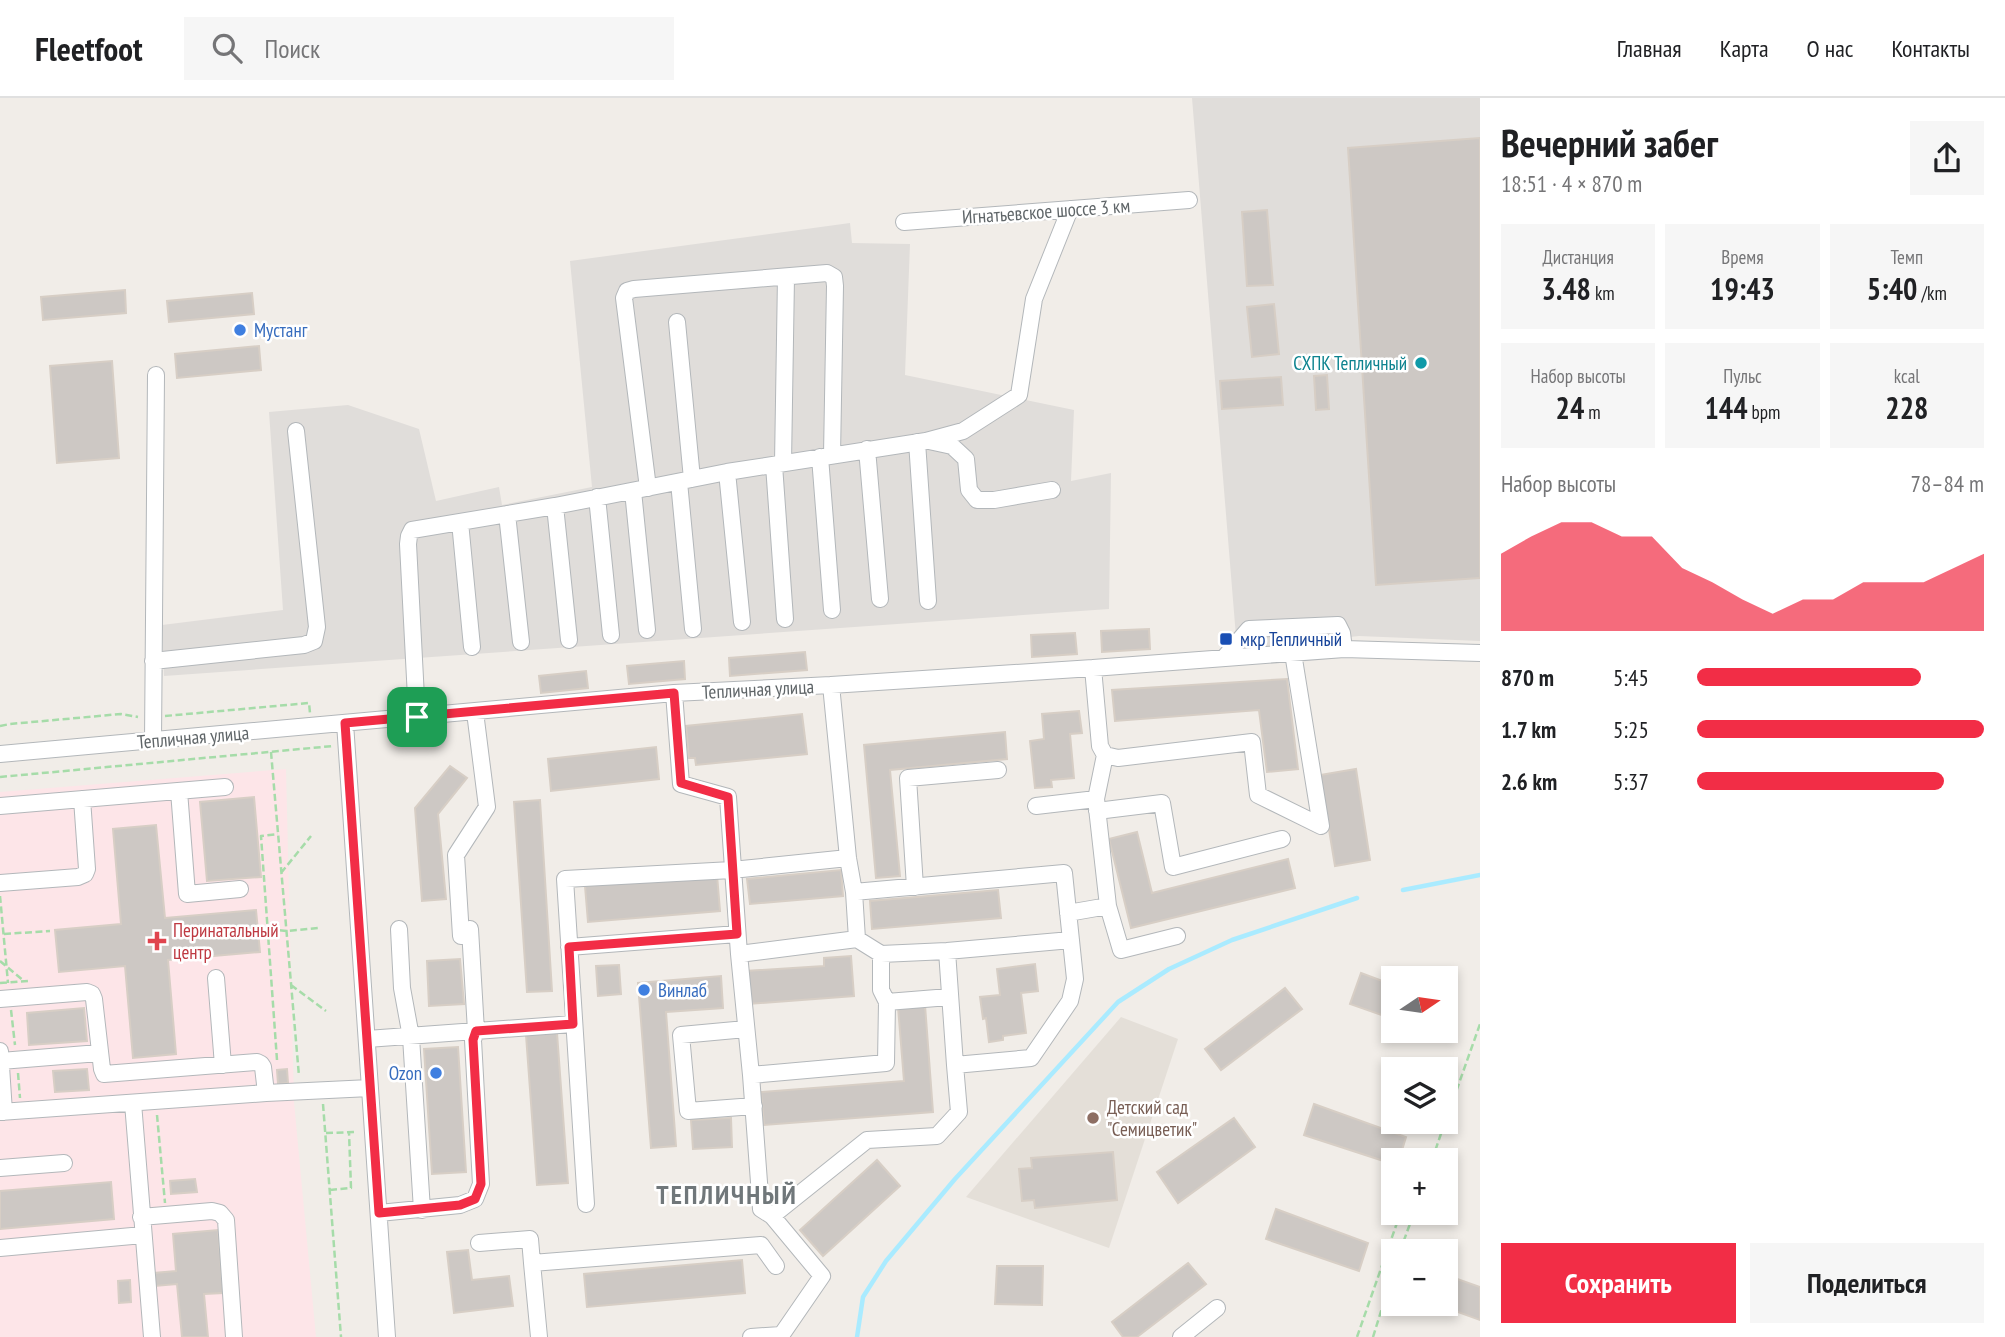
<!DOCTYPE html>
<html lang="ru">
<meta charset="utf-8">
<style>
:root{--surface:#fff;--page:#f6f6f6;--text:#202124;--muted:#757577;--line:#e0e0e0;--accent:#f22d46}
body{margin:0;font-family:"PT Sans Narrow",sans-serif;background:var(--page);color:var(--text);height:100vh;display:flex;flex-direction:column;font-size:26px;white-space:nowrap}
*{box-sizing:border-box;margin:0}
p{font-size:23px;color:var(--muted)}
.icon{flex:none;width:38px;height:38px;fill:none;stroke:currentColor;stroke-width:2;stroke-linecap:round;stroke-linejoin:round}
.map{position:relative;flex:1;overflow:hidden}
.details{display:flex;flex-direction:column;background:var(--surface);width:525px}
.details>*{flex:none}
.needle{width:46px;rotate:77deg}
.fabs{position:absolute;left:1381px;top:868px;display:grid;gap:14px}
.fabs a{display:grid;place-items:center;width:77px;height:77px;border-radius:0px;background:var(--surface);box-shadow:0 4px 10px #0003;font-size:35px}
.pin{position:absolute;display:grid;place-items:center;width:60px;height:60px;color:#fff;margin:-30px;border-radius:14px;box-shadow:0 4px 10px #0006}
.round{display:grid;place-items:center;flex:none;width:74px;height:74px;border-radius:0px;background:var(--page)}
.overview{display:flex;align-items:center;justify-content:space-between;height:119px;padding:0 21px}
h1{font-size:38px;font-weight:700;line-height:52px}
.stats{display:grid;grid-template-columns:repeat(3,1fr);gap:10px;height:119px;padding:7px 21px}
.stats div{display:grid;align-content:center;border-radius:0px;background:var(--page);text-align:center}
.stats b{font-size:30px;font-weight:700}
.stats small{font-size:19px;font-weight:400}
.stats p{font-size:19px}
.chart{height:196px;padding:14px 21px}
.chart p{display:flex;justify-content:space-between}
.chart svg{width:100%;height:126px;margin-top:7px;fill:var(--accent);opacity:.7}
.action{display:flex;gap:14px;margin-top:auto;padding:14px 21px}
.action a{flex:1;height:80px;border-radius:0px;background:var(--accent);color:#fff;font-size:28px;font-weight:700;line-height:80px;text-align:center}
.action a+a{background:var(--page);color:var(--text)}
ul{padding:0 21px;list-style:none;font-size:23px}
li{display:grid;grid-template-columns:112px 84px 1fr;align-items:center;height:52px}
li i{height:18px;border-radius:9px;background:var(--accent)}
header{display:flex;align-items:center;gap:42px;box-sizing:border-box;height:98px;padding:0 35px;background:var(--surface);border-bottom:2px solid var(--line)}
header strong{font-size:33px}
nav{display:flex;gap:38px;margin-inline-start:auto;font-size:24px}
.search{width:490px;height:63px;background:var(--page);display:flex;align-items:center;gap:18px;box-sizing:border-box;padding:0 24px;border-radius:0px;color:var(--muted);font-size:26px}
main{display:flex;flex:1;min-height:0}
.map>svg:first-child{display:block}
</style>
<header>
<strong>Fleetfoot</strong>
<div class="search"><svg class="icon" aria-label="search" viewBox="0 0 24 24"><circle cx="10" cy="10" r="6"/><path d="M15 15l6 6"/></svg>Поиск</div>
<nav><a>Главная</a><a>Карта</a><a>О нас</a><a>Контакты</a></nav>
</header>
<main>
<div class="map">
<svg width="1480" height="1239" viewBox="0 0 1480 1239">
<rect width="100%" height="100%" fill="#f1ede8"/>
<!-- industrial -->
<path fill="#e0ddda" d="M1192,0H1480V543L1359,538L1237,551Z
M850,125L852,145L910,146L905,277L1074,312L1071,383L1111,375L1109,511L164,578L162,527L283,512L269,314L348,307L419,331L436,403L499,389L502,407L592,389L570,163Z"/>
<!-- education -->
<path fill="#e4dfd8" d="M1121,919L1178,941L1109,1150L966,1099Z"/>
<!-- medical -->
<path fill="#fde5e8" d="M286,671L294,1004L316,1239H0V694Z"/>
<g fill="none" stroke-linecap="round" stroke-linejoin="round">
<!-- stream -->
<path stroke="#aaebff" stroke-width="4.5" d="M1403,792L1480,777
M857,1239L863,1199L886,1163L955,1081L1118,904L1169,871L1232,842L1357,800"/>
</g>
<!-- building -->
<path fill="#cdc8c4" stroke="#d7cec5" stroke-width="2" d="M1480,40V480L1376,487L1348,50Z
M1267,112L1273,187L1247,188L1242,114Z
M125,192L126,215L43,222L41,199Z
M252,195L254,216L169,224L167,203Z
M1274,206L1279,256L1252,259L1247,209Z
M259,248L261,272L177,280L175,256Z
M112,263L119,360L57,365L50,268Z
M1327,277L1329,311L1316,312L1314,278Z
M1281,279L1283,307L1222,311L1220,283Z
M1149,531L1150,551L1102,554L1101,533Z
M1075,535L1077,556L1032,559L1031,537Z
M805,554L807,572L730,578L729,560Z
M684,563L685,581L629,586L627,568Z
M586,573L588,590L541,595L539,578Z
M1287,581L1298,671L1267,674L1259,612L1115,623L1112,592Z
M1079,613L1082,635L1070,636L1074,680L1051,682L1052,689L1035,690L1030,643L1044,641L1042,616Z
M802,616L807,656L696,667L695,660H689L686,628Z
M1005,634L1007,661L890,672L900,778L876,780L864,647Z
M656,649L659,681L551,693L548,661Z
M450,668L467,680L438,716L446,801L422,803L415,710Z
M1356,671L1370,762L1335,768L1320,677Z
M254,699L261,779L207,783L200,704Z
M540,702L552,893L527,894L514,704Z
M156,727L165,820L256,812L260,854L168,862L176,956L133,960L125,868L59,874L55,832L121,826L113,731Z
M1137,734L1152,795L1288,761L1295,790L1131,830L1109,741Z
M841,772L843,798L750,806L747,781Z
M717,777L720,813L588,824L585,788Z
M998,792L1001,820L872,831L870,803Z
M851,858L854,898L748,906L745,873L824,868V860Z
M460,861L464,906L429,908L427,863Z
M1035,866L1038,893L1021,895L1026,935L1003,938V942L989,944L986,920L983,921L980,899L1000,897L997,871Z
M619,867L621,896L598,898L596,868Z
M1361,875L1393,887V921L1350,906Z
M721,878L723,910L666,914L676,1048L651,1050L638,885Z
M1285,890L1302,911L1221,972L1205,951Z
M925,907L933,1014L764,1027L761,994L904,983L898,909Z
M1446,907L1452,910L1446,928Z
M84,910L87,943L29,947L27,915Z
M1426,933H1444L1442,938Z
M557,935L568,1085L537,1087L526,937Z
M458,949L466,1074L432,1076L424,951Z
M87,971L89,992L55,994L53,973Z
M287,971L288,985L278,986L277,972Z
M1314,1006L1406,1039L1399,1062H1393V1066L1304,1037Z
M731,1020L732,1049L693,1051L691,1022Z
M1234,1020L1255,1049L1178,1105L1157,1074Z
M1113,1054L1117,1102L1035,1110L1034,1102L1022,1103L1019,1071L1032,1070L1031,1060Z
M877,1062L900,1088L823,1158L800,1132Z
M195,1081L197,1094L171,1096L170,1083Z
M111,1084L114,1121L0,1131V1093Z
M1276,1111L1368,1145L1359,1173L1266,1141Z
M218,1132L223,1195L204,1196L208,1239H182L177,1186L155,1188L154,1175L176,1173L173,1136Z
M468,1152L472,1182L509,1178L513,1208L454,1215L447,1154Z
M742,1162L745,1195L587,1209L584,1176Z
M1188,1165L1206,1186L1137,1239H1123L1112,1224Z
M997,1168H1043L1042,1207L995,1206Z
M1446,1177L1480,1189V1222L1436,1206H1446Z
M130,1182L131,1204L119,1205L118,1183Z"/>
<g fill="none" stroke-linecap="round" stroke-linejoin="round">
<defs>
<path id="minor" d="M904,124L1189,102
M677,224L692,381
M929,343L952,348L966,361L969,392L977,402H994L1052,392
M917,344L928,503
M867,351L880,501
M820,359L832,512
M783,365L786,179
M774,367L785,521
M727,374L742,524
M679,384L693,531
M648,390L624,200L627,193L634,191L827,175L834,179L835,188L832,357
M633,393L647,532
M597,399L611,537
M555,408L569,542
M507,416L521,544
M460,424L472,549
M1224,560L1249,531L1338,527L1342,535L1344,551
M153,563L304,547L314,543L317,529L296,333
M1093,570L1100,648L1105,657L1118,660L1252,644L1258,697L1321,728L1293,555
M674,595L681,686L728,699L739,856L751,977L761,1111L772,1118L867,1042L937,1038L959,1014L955,967L1031,960L1070,903L1075,881L1064,775L854,794
M417,619L408,446L409,438L412,432L555,408L727,374L926,343L963,333L1019,297L1034,201L1070,111
M345,625L387,1239
M153,643L156,277
M0,656L674,595L831,587L1093,570L1344,551L1480,555
M179,693L187,796L240,791
M0,708L225,689
M1036,708L1096,701
M1097,713L1162,705L1173,769L1282,741
M0,785L78,779L85,776L87,771L82,701
M915,789L908,680L998,672
M1108,808L1121,852L1177,838
M1068,815L1108,808L1096,701L1105,657
M399,831L402,890L411,939L422,1112
M461,838L456,757L487,709L475,614
M569,849L737,836
M947,853L955,967
M739,856L857,841
M881,856L947,853L1071,842
M216,880L223,967
M0,901L87,894L92,896L94,901L102,971L104,976L257,964L261,966L263,969L266,995
M887,904L949,899
M746,931L681,937L688,1013L754,1008
M367,941L573,926
M0,953L4,1014
M1,963L99,955
M751,977L886,965L887,904L881,892V856L857,841L854,794L848,760L831,587
M133,1005L152,1239
M0,1014L266,995L370,990
M0,1070L64,1065
M586,1106L565,781L732,772L848,760
M379,1115L460,1107L475,1101L481,1086L473,942L476,933L470,831
M772,1118L822,1178L780,1239
M141,1119L212,1113L220,1115L226,1122L234,1239
M479,1145L530,1141L532,1165
M0,1150L143,1137
M539,1239L532,1165L761,1147L776,1168
M751,1239L781,1237
M1181,1239L1217,1210"/>
</defs>
<!-- minor casing -->
<use href="#minor" stroke="#b3b7ba" stroke-width="18"/>
<!-- path -->
<path stroke="#a6dca9" stroke-width="2.5" stroke-dasharray="7 3.5" stroke-linecap="butt" d="M165,618L309,605L310,615
M0,628L10,626L121,616L138,619
M271,654L299,978
M0,679L333,648
M281,775L311,738
M0,798L8,885
M269,831L287,833L318,830
M4,836L50,833
M0,863L24,883
M0,885L28,883
M291,887L326,913
M11,912L15,947
M277,962L261,738L278,736
M18,975L20,1000
M323,1006L341,1239
M157,1017L165,1105
M1446,1022L1480,926
M326,1035L357,1034
M1432,1062L1445,1024
M330,1092L351,1090L349,1034
M1400,1153L1414,1115
M1357,1239L1398,1122
M1373,1239L1393,1175"/>
<!-- minor -->
<use href="#minor" stroke="#fff" stroke-width="16"/>
</g>
<g fill="none" stroke-linecap="round" stroke-linejoin="round">
<defs>
<path id="route" d="M674,595L681,685L728,699L737,836L569,849L573,926L476,933L473,942L481,1086L475,1101L460,1107L379,1115L345,625Z"/>
</defs>
<!-- route casing -->
<use href="#route" stroke="#fff" stroke-width="14"/>
<!-- route -->
<use href="#route" stroke="#f22d46" stroke-width="9"/>
</g>
<!-- markers -->
<g fill="#3f7fe0" stroke="#fff" stroke-width="2.5">
<circle cx="240" cy="232" r="7"/>
<circle cx="644" cy="892" r="7"/>
<circle cx="436" cy="975" r="7"/>
</g>
<circle fill="#0f9aa8" stroke="#fff" stroke-width="2.5" cx="1421" cy="265" r="7"/>
<rect fill="#1a4fb4" stroke="#fff" stroke-width="2.5" x="1219" y="534" width="14" height="14" rx="3.5"/>
<path fill="#e0444e" stroke="#fff" stroke-width="2.5" d="M153.5 832.5h7v7h7v7h-7v7h-7v-7h-7v-7h7z"/>
<circle fill="#8d6e63" stroke="#fff" stroke-width="2.5" cx="1093" cy="1020" r="7"/>
<g text-anchor="middle" dominant-baseline="central" stroke-width="5" stroke-linejoin="round" paint-order="stroke">
<!-- street labels -->
<g font-size="19" fill="#5f6568" stroke="#fff">
<text transform="translate(1046 113) rotate(-4)">Игнатьевское шоссе 3 км</text>
<text transform="translate(758 591) rotate(-3)">Тепличная улица</text>
<text transform="translate(193 639) rotate(-5)">Тепличная улица</text>
</g>
<!-- shop labels -->
<g font-size="19" fill="#366cbe" stroke="#fff" text-anchor="start">
<text x="254" y="232">Мустанг</text>
<text x="658" y="892">Винлаб</text>
<text x="422" y="975" text-anchor="end">Ozon</text>
</g>
<!-- culture labels -->
<g font-size="19" fill="#0d838f" stroke="#fff" text-anchor="end">
<text x="1407" y="265">СХПК Тепличный</text>
</g>
<!-- transit labels -->
<g font-size="19" fill="#164399" stroke="#fff" text-anchor="start">
<text x="1240" y="541">мкр Тепличный</text>
</g>
<!-- health labels -->
<g font-size="19" fill="#be3a42" stroke="#fff" text-anchor="start">
<text x="173" y="832">Перинатальный<tspan x="173" dy="22">центр</tspan></text>
</g>
<!-- education labels -->
<g font-size="19" fill="#785e54" stroke="#fff" text-anchor="start">
<text x="1107" y="1009">Детский сад<tspan x="1107" dy="22">"Семицветик"</tspan></text>
</g>
<!-- district labels -->
<g font-size="26" font-weight="bold" letter-spacing="2" fill="#70777a" stroke="#fff">
<text x="727" y="1096">ТЕПЛИЧНЫЙ</text>
</g>
</g>
</svg>
<div class="fabs">
<a><svg class="needle" viewBox="-14 -14 28 28"><path d="M0-13l5 13h-10z" fill="#e53935"/><path d="M0 13l5-13h-10z" fill="#757577"/></svg></a>
<a><svg class="icon" aria-label="layers" viewBox="0 0 24 24"><path d="M12 4l9 5-9 5-9-5zM3 14l9 5 9-5"/></svg></a>
<a>+</a>
<a>−</a>
</div>
<div class="pin" style="left:417px;top:619px;background:#1e9e55"><svg class="icon" aria-label="arrive" viewBox="0 0 24 24"><path d="M6 21V4h12l-3 4 3 4H6"/></svg></div>
</div>
<section class="details">
<div class="overview"><div><h1>Вечерний забег</h1><p>18:51 · 4 × 870 m</p></div><a class="round"><svg class="icon" aria-label="share" viewBox="0 0 24 24"><path d="M12 15V3M7 8l5-5 5 5M5 13v7h14v-7"/></svg></a></div>
<div class="stats">
<div><p>Дистанция</p><b>3.48<small> km</small></b></div>
<div><p>Время</p><b>19:43</b></div>
<div><p>Темп</p><b>5:40<small> /km</small></b></div>
</div>
<div class="stats">
<div><p>Набор высоты</p><b>24<small> m</small></b></div>
<div><p>Пульс</p><b>144<small> bpm</small></b></div>
<div><p>kcal</p><b>228</b></div>
</div>
<div class="chart"><p><span>Набор высоты</span>78–84 m</p>
<svg viewBox="0 0 160 44" preserveAspectRatio="none"><path d="M0 44V17L10 11L20 6L30 6L40 11L50 11L60 22L70 27L80 33L90 38L100 33L110 33L120 27L130 27L140 27L150 22L160 17V44z"/></svg>
</div>
<ul>
<li><b>870 m</b>5:45<i style="width:78%"></i></li>
<li><b>1.7 km</b>5:25<i style="width:100%"></i></li>
<li><b>2.6 km</b>5:37<i style="width:86%"></i></li>
</ul>
<div class="action"><a>Сохранить</a><a>Поделиться</a></div>
</section>
</main>
